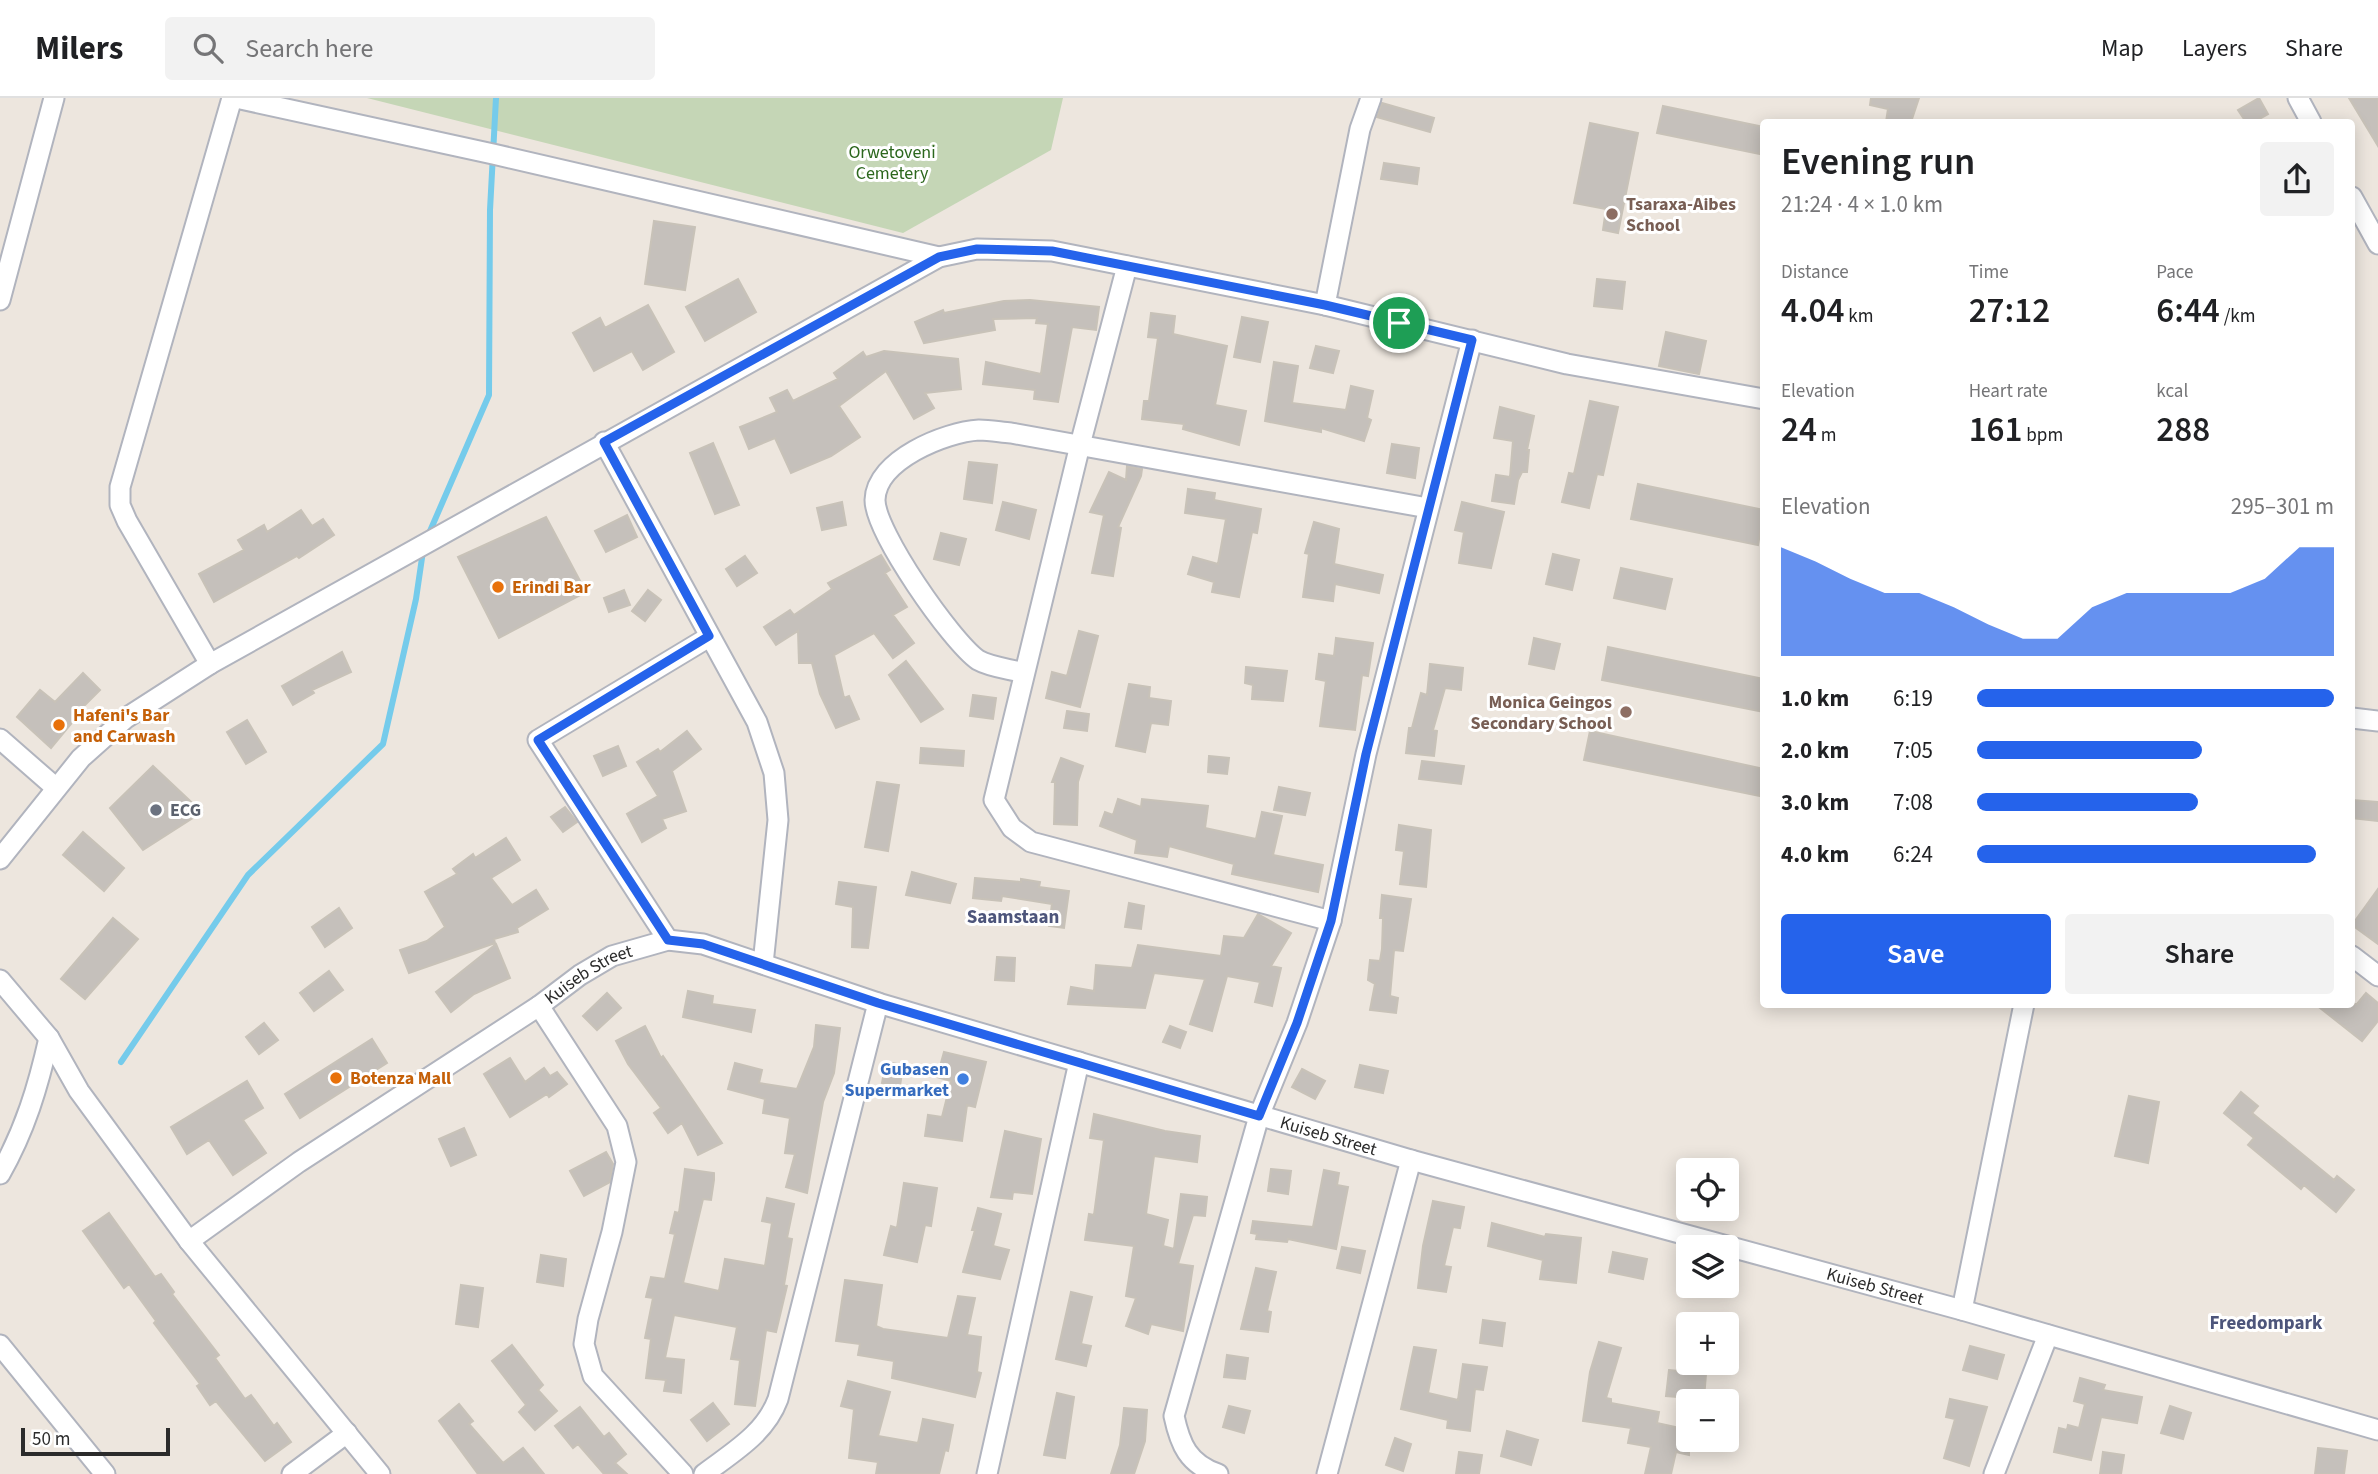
<!DOCTYPE html>
<meta charset="utf-8">
<style>
:root{--surface:#fff;--page:#f2f2f2;--text:#202124;--muted:#757577;--line:#e0e0e0;--accent:#2563eb}
body{margin:0;font-family:"Source Sans 3",sans-serif;background:var(--page);color:var(--text);height:100vh;display:flex;flex-direction:column;font-size:26px;white-space:nowrap}
*{box-sizing:border-box;margin:0}
p{font-size:23px;color:var(--muted)}
.icon{flex:none;width:38px;height:38px;fill:none;stroke:currentColor;stroke-width:2;stroke-linecap:round;stroke-linejoin:round}
.map{position:relative;flex:1;overflow:hidden}
.side{position:absolute;left:1760px;top:21px;width:595px;height:889px;display:flex;flex-direction:column;background:var(--surface);border-radius:7px;box-shadow:0 4px 18px #0003}
.side>*{flex:none}
.controls{position:absolute;left:1676px;top:1060px;display:grid;gap:14px}
.controls a{display:grid;place-items:center;width:63px;height:63px;border-radius:7px;background:var(--surface);box-shadow:0 4px 18px #0003;font-size:35px}
.scale{position:absolute;left:21px;bottom:18px;width:149px;box-sizing:border-box;padding-left:7px;border:4px solid #2b2b2b;border-top:0;font-size:19px;line-height:24px;white-space:nowrap;color:#2b2b2b;-webkit-text-stroke:5px #fff;paint-order:stroke}
.pin{position:absolute;display:grid;place-items:center;width:60px;height:60px;color:#fff;margin:-30px;border:4px solid #fff;border-radius:50%;box-shadow:0 2px 7px #0007}
.round{display:grid;place-items:center;flex:none;width:74px;height:74px;border-radius:7px;background:var(--page)}
.overview{display:flex;align-items:center;justify-content:space-between;height:119px;padding:0 21px}
h1{font-size:38px;font-weight:600;line-height:52px}
.metrics{display:grid;grid-template-columns:repeat(3,1fr);gap:10px;height:119px;padding:7px 21px}
.metrics div{display:grid;align-content:center}
.metrics b{font-size:35px;font-weight:600}
.metrics small{font-size:19px;font-weight:400}
.metrics p{font-size:19px}
.chart{height:196px;padding:14px 21px}
.chart p{display:flex;justify-content:space-between}
.chart svg{width:100%;height:126px;margin-top:7px;fill:var(--accent);opacity:.7}
.button{display:flex;gap:14px;margin-top:auto;padding:14px 21px}
.button a{flex:1;height:80px;border-radius:7px;background:var(--accent);color:#fff;font-size:28px;font-weight:600;line-height:80px;text-align:center}
.button a+a{background:var(--page);color:var(--text)}
ul{padding:0 21px;list-style:none;font-size:23px}
li{display:grid;grid-template-columns:112px 84px 1fr;align-items:center;height:52px}
li i{height:18px;border-radius:9px;background:var(--accent)}
header{display:flex;align-items:center;gap:42px;box-sizing:border-box;height:98px;padding:0 35px;background:var(--surface);border-bottom:2px solid var(--line)}
header strong{font-size:33px}
nav{display:flex;gap:38px;margin-inline-start:auto;font-size:24px}
.search{width:490px;height:63px;background:var(--page);display:flex;align-items:center;gap:18px;box-sizing:border-box;padding:0 24px;border-radius:7px;color:var(--muted);font-size:26px}
.map>svg:first-child{display:block}
</style>
<header>
<strong>Milers</strong>
<div class="search"><svg class="icon" aria-label="search" viewBox="0 0 24 24"><circle cx="10" cy="10" r="6"/><path d="M15 15l6 6"/></svg>Search here</div>
<nav><a>Map</a><a>Layers</a><a>Share</a></nav>
</header>
<div class="map">
<svg width="2378" height="1376" viewBox="0 0 2378 1376">
<rect width="100%" height="100%" fill="#ede6de"/>
<!-- cemetery -->
<path fill="#c5d6b6" d="M367,0H1063L1051,52L903,135Z"/>
<g fill="none" stroke-linecap="round" stroke-linejoin="round">
<!-- stream -->
<path stroke="#75cbeb" stroke-width="6" d="M427,440L489,297L490,112L496,0
M121,964L248,777L383,646L416,501L423,453"/>
</g>
<!-- building -->
<path fill="#c5c0bb" stroke="#c8c2b8" stroke-width="2" d="M1871,0H1919L1911,24H1886L1888,11L1870,7Z
M2259,0L2268,16L2254,24H2246L2238,12Z
M2349,0H2378V48Z
M1382,5L1434,20L1430,34L1377,19Z
M1663,8L1764,29L1760,56L1657,35Z
M1590,25L1638,35L1618,135L1603,132L1606,111L1574,105Z
M1384,65L1419,70L1417,86L1381,81Z
M654,123L695,129L685,192L645,186Z
M738,181L756,214L705,243L686,209Z
M1597,181L1625,184L1622,211L1594,208Z
M1030,202L1099,209L1096,232L1072,229L1058,304L1034,301L1035,292L983,286L986,264L1041,276L1048,226L1036,225L1037,220L993,221L995,232L924,245L915,224L943,212L944,215L1004,203Z
M648,207L674,254L643,272L632,253L594,273L573,235L600,220L605,230Z
M1151,215L1175,218L1173,236L1227,248L1215,307L1246,313L1239,347L1183,331L1184,326L1142,321L1144,303H1149L1158,240L1148,239Z
M1242,219L1268,224L1260,264L1234,259Z
M1666,234L1706,243L1699,276L1659,268Z
M1316,248L1339,253L1333,275L1310,270Z
M884,253L958,261L961,291L925,295L934,310L914,321L886,273L839,308L860,339L831,358L791,375L775,340L749,351L740,329L777,314L770,300L787,292L793,303L838,281L834,275L863,254L866,259Z
M1274,264L1298,268L1292,305L1346,312L1351,288L1373,293L1367,320L1371,322L1364,343L1321,330V334L1265,323Z
M1590,303L1618,309L1603,377L1597,376L1589,410L1562,404L1569,375L1574,376Z
M1500,309L1534,318L1527,352H1529L1527,374H1522L1518,382L1514,406L1492,403L1496,377L1510,379L1513,343L1494,340Z
M713,345L739,407L715,416L690,355Z
M1392,346L1419,350L1415,380L1387,375Z
M969,364L997,367L992,405L964,401Z
M1127,368L1142,371L1141,378L1118,429L1121,430L1113,478L1092,475L1104,417L1090,414L1109,374L1126,382Z
M1638,386L1764,412L1758,447L1631,421Z
M1188,391L1215,395L1214,402L1261,411L1257,435L1252,434L1239,499L1212,494L1214,484L1188,476L1193,459L1218,466L1226,421L1185,415Z
M842,404L846,427L822,432L817,410Z
M1003,404L1036,412L1029,441L996,432Z
M1462,404L1504,414L1491,470L1459,465L1464,434L1455,432Z
M301,412L312,428L323,421L334,437L299,460L297,458L214,504L199,476L244,452L238,442L264,427L267,434Z
M627,417L637,439L606,454L595,433Z
M546,419L586,494L499,540L458,459Z
M1314,424L1339,431L1334,466L1383,477L1379,495L1335,486L1333,503L1303,499L1309,456L1305,455Z
M941,435L966,441L959,467L934,461Z
M1553,456L1579,462L1572,492L1546,486Z
M881,457L890,472L885,475L907,509L893,517L914,545L893,560L874,535L834,557L844,600L849,598L859,621L836,630L820,596L812,565H799L798,533L776,547L764,529L790,512L794,517L832,491L828,485Z
M745,458L757,475L737,488L726,471Z
M1621,470L1672,481L1665,511L1614,500Z
M624,492L630,507L609,514L604,500Z
M648,492L661,502L645,523L632,513Z
M1079,533L1098,538L1080,609L1046,600L1052,574L1067,578Z
M1336,540L1373,545L1368,578L1362,577L1355,632L1320,628L1326,583L1316,581L1319,556L1334,558Z
M1534,540L1560,546L1554,571L1529,566Z
M1608,549L1764,581V614L1602,582Z
M342,554L351,574L312,592L314,595L293,607L282,588Z
M906,563L943,611L921,624L889,577Z
M1430,566L1463,570L1461,592L1445,590L1433,632L1437,633L1434,658L1406,655L1409,630H1412L1421,595L1427,597Z
M1246,569L1287,573L1283,603L1252,601L1253,587L1245,585Z
M83,575L100,592L73,619L75,621L51,650L17,619L40,592L55,604Z
M1129,586L1150,589L1149,600L1171,603L1168,627L1151,625L1145,654L1116,648Z
M973,597L996,600L993,621L970,618Z
M1067,613L1089,616L1087,633L1064,630Z
M247,622L266,654L246,666L227,634Z
M687,633L701,651L672,673L686,713L662,721L666,730L642,744L627,716L658,698L637,664L658,651L660,654Z
M1590,633L1764,671L1760,698L1584,662Z
M618,648L626,668L603,678L594,658Z
M921,650L964,653L963,668L920,665Z
M1209,658L1229,660L1227,676L1208,674Z
M1061,660L1083,668L1078,684L1077,727L1054,726L1055,684H1052Z
M1422,663L1464,668L1461,686L1419,681Z
M153,668L202,714L143,752L110,710Z
M877,684L899,687L888,753L865,749Z
M1279,689L1310,695L1305,717L1274,712Z
M1118,701L1141,709L1142,701L1208,708L1205,730L1256,741L1262,714L1282,718L1273,757L1323,767L1318,794L1232,776L1234,766L1169,748L1167,759L1135,755L1137,742L1100,728L1105,714L1113,717Z
M2352,702L2378,704V723L2352,720Z
M565,709L577,724L563,734L551,719Z
M1399,727L1431,732L1426,789L1400,786L1404,753L1396,752Z
M83,734L124,770L104,793L63,757Z
M506,740L520,762L491,780L512,807L536,792L548,811L517,830L518,834L494,841L495,845L409,875L400,852L427,843L445,829L425,794L457,776L453,771L473,756L475,760Z
M912,774L956,786L950,805L906,797Z
M975,780L1021,784V781L1040,784L1039,789L1069,793L1064,830L1049,828L1052,806L1002,798L1001,803L973,800Z
M839,784L876,789L868,850L852,849L853,809L836,806Z
M2378,791V846L2352,827Z
M1382,797L1411,801L1403,853L1394,852L1390,898L1398,900L1396,915L1370,912L1375,886L1368,882L1370,862L1380,863L1382,851L1383,820H1380Z
M1129,805L1144,808L1141,831L1125,829Z
M339,810L352,830L325,849L312,829Z
M1258,816L1291,835L1271,868L1281,870L1272,908L1255,904L1260,884L1227,878L1212,933L1190,926L1205,881L1154,875L1145,910L1068,906L1071,889L1094,893L1096,867L1132,870L1138,847L1221,858L1224,838L1244,840Z
M113,820L138,841L85,901L61,881Z
M496,846L510,880L474,896L451,914L436,894Z
M997,859L1015,860L1014,883L995,882Z
M329,873L343,892L314,913L300,895Z
M688,893L713,898L712,906L755,912L751,934L683,919Z
M607,895L621,910L597,932L583,918Z
M2366,895L2378,905V923L2362,943L2315,906H2357Z
M264,925L278,942L259,956L246,939Z
M816,927L840,930L834,975L823,1004L807,1095L786,1089L795,1056L785,1055L790,1020L763,1015L765,1001L728,991L735,965L762,972L759,985L797,991L814,949Z
M645,928L661,960L663,958L722,1045L698,1057L682,1025L668,1035L654,1015L661,1010L628,966L616,943Z
M1170,928L1186,934L1180,950L1163,944Z
M372,941L387,965L300,1020L285,996Z
M944,954L986,964L975,1009L967,1007L962,1043L925,1038L928,1017L942,1019L951,983L937,979Z
M510,960L525,984L544,970L550,978L557,974L567,986L549,999L547,996L510,1019L484,976Z
M886,964L903,967L900,988L882,985Z
M1360,967L1388,973L1383,995L1355,989Z
M1302,971L1325,983L1315,1001L1292,989Z
M247,983L263,1010L243,1022L266,1055L233,1077L209,1042L187,1056L171,1029Z
M2241,994L2258,1008L2252,1015L2334,1082L2337,1078L2354,1092L2336,1114L2304,1087L2301,1091L2248,1047L2254,1040L2224,1015Z
M2129,998L2159,1004L2148,1065L2115,1058Z
M1094,1016L1165,1033L1200,1038L1197,1064L1154,1058L1146,1116L1168,1122L1163,1148L1174,1151L1181,1096L1207,1099L1205,1118L1193,1117L1178,1166L1193,1168L1183,1233L1151,1226L1148,1236L1126,1228L1136,1200L1126,1198L1134,1148L1085,1142L1089,1116L1094,1117L1104,1042L1090,1040Z
M464,1030L476,1057L451,1068L439,1041Z
M1005,1033L1041,1041L1032,1096L1013,1094L1012,1101L991,1099Z
M606,1054L613,1066L610,1084L584,1098L570,1073Z
M685,1071L714,1075V1082L711,1102L703,1101L683,1185L719,1193L725,1161L765,1168L772,1125L762,1123L767,1100L794,1106L787,1140L792,1141L784,1187L787,1188L776,1234L766,1232L755,1308L735,1306L740,1262L731,1261L737,1229L674,1217L665,1260L684,1262L681,1295L664,1293L666,1282L646,1280L651,1241L645,1240L653,1200L646,1199L651,1179L665,1181L675,1136L670,1135L675,1114L679,1115Z
M1271,1071L1291,1073L1288,1096L1268,1093Z
M1324,1072L1339,1075L1337,1087L1348,1089L1336,1151L1288,1141L1287,1144L1256,1141L1257,1136L1251,1135L1253,1123L1313,1129Z
M904,1085L937,1090L931,1128L925,1127L917,1164L884,1157L891,1128L897,1130Z
M1433,1103L1464,1109L1460,1130L1453,1129L1444,1168L1451,1169L1446,1194L1418,1190L1423,1148Z
M978,1110L1001,1116L993,1148L1009,1152L1000,1181L963,1174L975,1132H972Z
M109,1115L155,1179L161,1176L174,1194L172,1196L219,1257L215,1260L245,1301L251,1297L274,1328L277,1325L291,1344L265,1363L216,1303L210,1307L197,1288L200,1286L154,1225L156,1223L129,1186L124,1190L83,1133Z
M1492,1125L1545,1139L1546,1136L1581,1140L1576,1185L1540,1181L1543,1162L1488,1148Z
M1342,1149L1365,1153L1360,1175L1337,1170Z
M1613,1154L1647,1161L1643,1181L1609,1174Z
M541,1157L566,1161L563,1188L537,1184Z
M1256,1170L1276,1174L1267,1213L1271,1214L1268,1234L1241,1231Z
M845,1182L882,1187L876,1228L883,1231L948,1240L958,1198L975,1200L967,1237L981,1239L977,1274L981,1275L975,1299L892,1280L894,1263L858,1257L860,1246L836,1243Z
M461,1187L483,1190L478,1229L456,1226Z
M1071,1194L1092,1199L1081,1246L1091,1248L1086,1268L1056,1261Z
M1483,1222L1505,1225L1502,1248L1480,1245Z
M1599,1244L1621,1250L1606,1300L1611,1301V1305L1659,1314L1657,1325L1689,1332V1357L1676,1354L1671,1376H1645L1651,1349L1628,1345L1631,1330L1583,1323L1590,1274Z
M512,1247L543,1287L538,1292L557,1313L535,1332L519,1314L526,1307L492,1263Z
M1970,1248L2004,1257L1997,1281L1963,1272Z
M1414,1249L1436,1252L1428,1295L1458,1302L1463,1266L1487,1269L1483,1292L1475,1291L1470,1333L1447,1330L1448,1322L1401,1311Z
M1227,1257L1248,1260L1245,1281L1224,1279Z
M1669,1272L1706,1276L1704,1301L1666,1298Z
M2080,1280L2105,1287L2103,1292L2142,1299L2137,1325L2101,1319L2091,1362L2054,1354L2059,1330L2067,1332L2068,1327L2079,1330L2085,1306L2074,1303Z
M848,1283L890,1294L878,1338L918,1345L923,1321L953,1327L948,1353L945,1352L939,1376H876L878,1364L849,1360L854,1311L841,1308Z
M1057,1295L1074,1299L1065,1360L1044,1357Z
M1950,1301L1987,1309L1969,1368L1944,1360L1955,1321L1946,1319Z
M713,1305L729,1326L707,1343L691,1322Z
M459,1306L473,1323L469,1326L503,1365L523,1350L544,1376H478L439,1323Z
M1229,1308L1250,1313L1244,1335L1223,1329Z
M2170,1308L2191,1315L2183,1341L2161,1335Z
M580,1309L604,1339L609,1335L626,1356L615,1365L627,1376H604L578,1346L573,1350L555,1328Z
M1124,1310L1147,1312L1145,1343L1134,1376H1111L1120,1347Z
M1507,1333L1538,1342L1531,1367L1501,1358Z
M1395,1340L1411,1346L1403,1373L1386,1367Z
M2318,1350L2347,1353L2344,1376H2315Z
M1459,1354L1482,1357L1479,1376H1456Z
M2103,1354L2124,1357L2121,1376H2100Z"/>
<g fill="none" stroke-linecap="round" stroke-linejoin="round">
<defs>
<g id="minor">
<path d="M236,0L493,56L939,159"/>
<path d="M2298,0L2311,24"/>
<path d="M2352,99L2378,146"/>
<path d="M1127,168L1080,347L994,702L1012,730L1031,744L1331,823"/>
<path d="M0,202L54,0"/>
<path d="M1325,207L1360,31L1371,0"/>
<path d="M604,344L757,624L774,675L778,722L763,866"/>
<path d="M210,566L127,423L120,407V389L232,0"/>
<path d="M1024,575C1010,571 990,569 978,562C951,543 875,434 875,402C876,362 945,334 979,332C989,332 1000,334 1011,335L1428,410"/>
<path d="M2352,620L2378,623"/>
<path d="M0,641L55,689"/>
<path d="M0,761L81,660L126,620L210,566L939,159L977,151L1052,153L1325,207L1567,266L1764,301"/>
<path d="M668,842L538,642L709,539"/>
<path d="M2352,858L2378,878"/>
<path d="M0,882L49,940L79,993L189,1143L380,1376"/>
<path d="M539,908L617,1028L626,1064L612,1134L588,1221L584,1246L593,1278L683,1376"/>
<path d="M0,1076C25,1032 38,989 49,940"/>
<path id="s1" d="M189,1143L299,1064L539,908L580,877L612,858L668,842L703,846L878,905L1411,1062L1962,1212L2378,1332"/>
<path d="M1962,1212L2024,906"/>
<path d="M0,1247L105,1376"/>
<path d="M292,1376L347,1335"/>
<path d="M704,1376C733,1354 765,1336 778,1301L878,905"/>
<path d="M987,1376L1079,964"/>
<path d="M1218,1376C1188,1366 1180,1346 1174,1318L1259,1018L1297,925L1331,823L1366,656L1472,242"/>
<path d="M1327,1376L1411,1062"/>
<path d="M1994,1376L2048,1237"/>
</g>
</defs>
<!-- minor casing -->
<use href="#minor" stroke="#b1b4be" stroke-width="23"/>
<!-- minor -->
<use href="#minor" stroke="#fff" stroke-width="19"/>
</g>
<g fill="none" stroke-linecap="round" stroke-linejoin="round">
<defs>
<path id="route" d="M977,151L1052,153L1325,207L1472,242L1366,656L1331,823L1297,925L1259,1018L878,905L703,846L668,842L538,642L709,538L604,344L939,159Z"/>
</defs>
<!-- route casing -->
<use href="#route" stroke="#fff" stroke-width="14"/>
<!-- route -->
<use href="#route" stroke="#2563eb" stroke-width="9"/>
</g>
<!-- markers -->
<g fill="#8d6e63" stroke="#fff" stroke-width="2.5">
<circle cx="1612" cy="116" r="7"/>
<circle cx="1626" cy="614" r="7"/>
</g>
<g fill="#e8710a" stroke="#fff" stroke-width="2.5">
<circle cx="498" cy="489" r="7"/>
<circle cx="59" cy="627" r="7"/>
<circle cx="336" cy="980" r="7"/>
</g>
<circle fill="#6b7280" stroke="#fff" stroke-width="2.5" cx="156" cy="712" r="7"/>
<circle fill="#3f7fe0" stroke="#fff" stroke-width="2.5" cx="963" cy="981" r="7"/>
<g text-anchor="middle" dominant-baseline="central" stroke-width="6" stroke-linejoin="round" paint-order="stroke">
<!-- park labels -->
<g font-size="18" fill="#2c671d" stroke="#fff">
<text x="892" y="54">Orwetoveni<tspan x="892" dy="21">Cemetery</tspan></text>
</g>
<!-- education labels -->
<g font-size="18" font-weight="bold" fill="#785e54" stroke="#fff" text-anchor="start">
<text x="1626" y="106">Tsaraxa-Aibes<tspan x="1626" dy="21">School</tspan></text>
<text x="1612" y="604" text-anchor="end">Monica Geingos<tspan x="1612" dy="21">Secondary School</tspan></text>
</g>
<!-- food labels -->
<g font-size="18" font-weight="bold" fill="#c56008" stroke="#fff" text-anchor="start">
<text x="512" y="489">Erindi Bar</text>
<text x="73" y="617">Hafeni's Bar<tspan x="73" dy="21">and Carwash</tspan></text>
<text x="350" y="980">Botenza Mall</text>
</g>
<!-- worship labels -->
<g font-size="18" font-weight="bold" fill="#5b616d" stroke="#fff" text-anchor="start">
<text x="170" y="712">ECG</text>
</g>
<!-- street labels -->
<g font-size="18" fill="#2b2b2b" stroke="#fff">
<text stroke="none"><textPath href="#s1" startOffset="481">Kuiseb Street</textPath></text>
<text stroke="none"><textPath href="#s1" startOffset="1258">Kuiseb Street</textPath></text>
<text stroke="none"><textPath href="#s1" startOffset="1825">Kuiseb Street</textPath></text>
</g>
<!-- shop labels -->
<g font-size="18" font-weight="bold" fill="#366cbe" stroke="#fff" text-anchor="end">
<text x="949" y="971">Gubasen<tspan x="949" dy="21">Supermarket</tspan></text>
</g>
<!-- neighbourhood labels -->
<g font-size="19" font-weight="bold" fill="#4d557b" stroke="#fff">
<text x="1013" y="819">Saamstaan</text>
<text x="2266" y="1225">Freedompark</text>
</g>
</g>
</svg>
<div class="controls">
<a><svg class="icon" aria-label="locate" viewBox="0 0 24 24"><circle cx="12" cy="12" r="6"/><path d="M12 2v4M12 18v4M2 12h4M18 12h4"/></svg></a>
<a><svg class="icon" aria-label="layers" viewBox="0 0 24 24"><path d="M12 4l9 5-9 5-9-5zM3 14l9 5 9-5"/></svg></a>
<a>+</a>
<a>−</a>
</div>
<div class="scale">50 m</div>
<div class="pin" style="left:1399px;top:225px;background:#1e9e55"><svg class="icon" aria-label="arrive" viewBox="0 0 24 24"><path d="M6 21V4h12l-3 4 3 4H6"/></svg></div>
<section class="side">
<div class="overview"><div><h1>Evening run</h1><p>21:24 · 4 × 1.0 km</p></div><a class="round"><svg class="icon" aria-label="share" viewBox="0 0 24 24"><path d="M12 15V3M7 8l5-5 5 5M5 13v7h14v-7"/></svg></a></div>
<div class="metrics">
<div><p>Distance</p><b>4.04<small> km</small></b></div>
<div><p>Time</p><b>27:12</b></div>
<div><p>Pace</p><b>6:44<small> /km</small></b></div>
</div>
<div class="metrics">
<div><p>Elevation</p><b>24<small> m</small></b></div>
<div><p>Heart rate</p><b>161<small> bpm</small></b></div>
<div><p>kcal</p><b>288</b></div>
</div>
<div class="chart"><p><span>Elevation</span>295–301 m</p>
<svg viewBox="0 0 160 44" preserveAspectRatio="none"><path d="M0 44V6L10 11L20 17L30 22L40 22L50 27L60 33L70 38L80 38L90 27L100 22L110 22L120 22L130 22L140 17L150 6L160 6V44z"/></svg>
</div>
<ul>
<li><b>1.0 km</b>6:19<i style="width:100%"></i></li>
<li><b>2.0 km</b>7:05<i style="width:63%"></i></li>
<li><b>3.0 km</b>7:08<i style="width:62%"></i></li>
<li><b>4.0 km</b>6:24<i style="width:95%"></i></li>
</ul>
<div class="button"><a>Save</a><a>Share</a></div>
</section>
</div>
